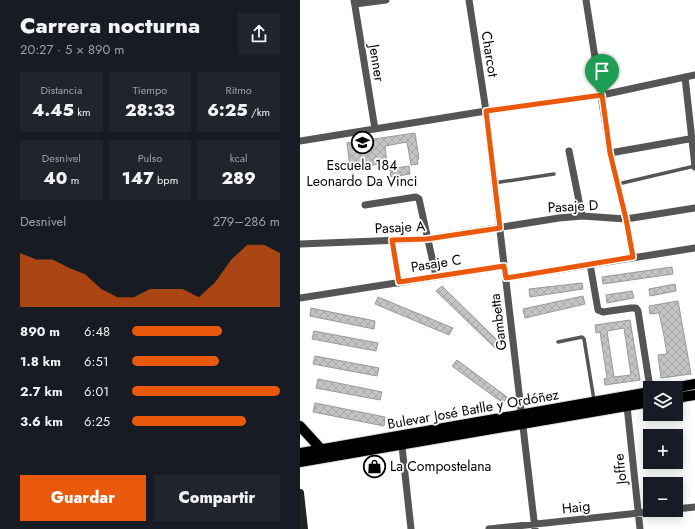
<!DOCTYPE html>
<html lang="es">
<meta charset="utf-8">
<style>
:root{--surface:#171b24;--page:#20242c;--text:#f1f3f6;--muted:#9ea1a6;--accent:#ea580c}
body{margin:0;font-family:Jost,sans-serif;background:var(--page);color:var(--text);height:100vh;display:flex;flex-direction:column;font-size:15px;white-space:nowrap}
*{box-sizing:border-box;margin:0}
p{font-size:13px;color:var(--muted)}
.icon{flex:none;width:22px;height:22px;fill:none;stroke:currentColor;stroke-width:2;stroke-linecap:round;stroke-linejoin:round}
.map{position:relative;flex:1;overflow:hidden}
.drawer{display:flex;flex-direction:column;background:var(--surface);width:300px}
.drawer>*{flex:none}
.controls{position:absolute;left:343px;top:381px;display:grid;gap:8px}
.controls a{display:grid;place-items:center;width:40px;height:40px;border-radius:0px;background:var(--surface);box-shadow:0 2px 10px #0003;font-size:20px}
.pin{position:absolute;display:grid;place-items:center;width:34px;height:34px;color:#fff;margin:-41px -17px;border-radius:50% 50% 50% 0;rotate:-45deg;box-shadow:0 0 4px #0007}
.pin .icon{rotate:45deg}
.round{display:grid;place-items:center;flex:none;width:42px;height:42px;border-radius:0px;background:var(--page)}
.head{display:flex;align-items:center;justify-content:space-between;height:68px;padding:0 20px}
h1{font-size:22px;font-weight:800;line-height:30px}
.metrics{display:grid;grid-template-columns:repeat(3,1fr);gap:6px;height:68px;padding:4px 20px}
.metrics div{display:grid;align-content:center;border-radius:0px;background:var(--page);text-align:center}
.metrics b{font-size:17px;font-weight:800}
.metrics small{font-size:11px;font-weight:400}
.metrics p{font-size:11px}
.chart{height:112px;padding:8px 20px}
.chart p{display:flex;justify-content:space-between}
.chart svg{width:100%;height:72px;margin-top:4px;fill:var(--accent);opacity:.7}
.cta{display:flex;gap:8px;margin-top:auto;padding:8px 20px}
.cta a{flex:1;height:46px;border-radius:0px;background:var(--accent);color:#fff;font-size:16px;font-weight:800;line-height:46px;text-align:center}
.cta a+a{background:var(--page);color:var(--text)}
ul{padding:0 20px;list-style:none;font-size:13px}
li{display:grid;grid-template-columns:64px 48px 1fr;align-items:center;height:30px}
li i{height:10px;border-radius:5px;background:var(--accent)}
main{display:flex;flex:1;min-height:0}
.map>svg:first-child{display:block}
</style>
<main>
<section class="drawer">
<div class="head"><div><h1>Carrera nocturna</h1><p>20:27 · 5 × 890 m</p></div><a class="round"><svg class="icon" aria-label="share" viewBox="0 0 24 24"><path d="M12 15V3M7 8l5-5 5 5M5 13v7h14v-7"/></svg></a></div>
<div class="metrics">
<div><p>Distancia</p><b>4.45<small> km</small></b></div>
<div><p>Tiempo</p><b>28:33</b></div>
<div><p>Ritmo</p><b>6:25<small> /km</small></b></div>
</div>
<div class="metrics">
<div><p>Desnivel</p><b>40<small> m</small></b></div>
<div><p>Pulso</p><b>147<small> bpm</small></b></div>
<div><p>kcal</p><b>289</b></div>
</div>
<div class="chart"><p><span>Desnivel</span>279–286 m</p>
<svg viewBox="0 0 160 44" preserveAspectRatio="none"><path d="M0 44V11L10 15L20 15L30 20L40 24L50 33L60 38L70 38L80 33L90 33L100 33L110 38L120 29L130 15L140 6L150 6L160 11V44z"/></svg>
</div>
<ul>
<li><b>890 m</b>6:48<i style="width:61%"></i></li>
<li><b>1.8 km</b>6:51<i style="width:59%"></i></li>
<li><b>2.7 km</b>6:01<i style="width:100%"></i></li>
<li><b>3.6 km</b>6:25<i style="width:77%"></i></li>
</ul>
<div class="cta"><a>Guardar</a><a>Compartir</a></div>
</section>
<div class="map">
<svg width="395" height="529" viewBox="0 0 395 529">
<defs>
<pattern id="building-cross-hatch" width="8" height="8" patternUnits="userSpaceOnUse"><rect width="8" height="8" fill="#c4c4c4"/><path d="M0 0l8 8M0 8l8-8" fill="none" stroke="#a7a7a7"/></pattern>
</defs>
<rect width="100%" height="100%" fill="#fff"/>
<!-- building -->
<path fill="url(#building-cross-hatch)" stroke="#999" fill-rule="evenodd" d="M115,133L119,159H117L118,164L111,165L107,142L85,146L87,163L50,168L47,143Z
M109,166L110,174L91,177L90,169Z
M372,267L373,274L303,284L302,277Z
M282,283L283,289L230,297L229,289Z
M375,284L376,291L350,296L349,289Z
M142,286L201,344L196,349L136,291Z
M332,291L334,298L307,303L306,295Z
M283,296L285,304L225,318L223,309Z
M78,297L153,328L149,335L75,304Z
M378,301L391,374L361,378L358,355L367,354L364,336L359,313L350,314L349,306Z
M11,308L75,321L74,329L10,316Z
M330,320L340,380L305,385L304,379L307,378L300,332L296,333L295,325ZM324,328L331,375L314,377L307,331Z
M14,331L78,343L76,351L12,339Z
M15,356L79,368L77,376L13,364Z
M157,360L207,397L203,403L152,366Z
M18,379L82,392L80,400L16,388Z
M15,403L85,417L84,426L13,412Z"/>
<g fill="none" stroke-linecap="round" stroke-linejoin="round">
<defs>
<path id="primary" d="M374,388L395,384
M376,398L395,395
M0,426L21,449
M0,453L350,392
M0,462L350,402"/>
</defs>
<!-- primary casing -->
<use href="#primary" stroke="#dbdbdb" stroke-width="12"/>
<!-- lane -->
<path stroke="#555" stroke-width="3.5" d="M194,183L254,174
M318,184L395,166
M258,342L282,337L284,339L294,400"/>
<!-- street -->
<path stroke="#555" stroke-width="7" d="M54,0L75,129
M169,0L186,111L235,529
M286,0L310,153L326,219L333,257
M55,4L86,0
M385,77L395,167
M0,141L186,111L302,95L395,75
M269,151L282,216
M310,153L395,138
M65,205L116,197L119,199L136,276
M92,240L99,283
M0,244L127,239L259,218L282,216L326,219L395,208
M290,264L298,310L303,312L331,308H336L338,311L350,388
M206,278L395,248
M0,298L204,266
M327,406L340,529
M102,446L111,529
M376,509L395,507
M189,529L367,510"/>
<!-- secondary -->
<path stroke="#222" stroke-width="8" d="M0,493L4,529"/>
<!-- primary -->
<use href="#primary" stroke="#000" stroke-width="10"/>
</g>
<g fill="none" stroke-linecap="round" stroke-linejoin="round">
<defs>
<path id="route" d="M302,95L310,153L326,219L333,257L206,278L204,266L99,282L92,240L127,239L200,228L186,111Z"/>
</defs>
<!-- route casing -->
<use href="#route" stroke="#fff" stroke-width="8"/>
<!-- route -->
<use href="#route" stroke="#ea580c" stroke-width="5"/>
</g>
<!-- icons -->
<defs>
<symbol id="school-ring" viewBox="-11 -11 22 22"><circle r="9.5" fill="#fff" stroke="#000" stroke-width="1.5"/><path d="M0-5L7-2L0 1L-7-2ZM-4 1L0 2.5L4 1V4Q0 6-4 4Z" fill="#000"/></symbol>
<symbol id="shop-ring" viewBox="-11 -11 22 22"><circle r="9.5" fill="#fff" stroke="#000" stroke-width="1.5"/><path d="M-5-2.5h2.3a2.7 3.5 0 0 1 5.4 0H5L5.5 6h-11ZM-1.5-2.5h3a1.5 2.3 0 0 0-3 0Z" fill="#000"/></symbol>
</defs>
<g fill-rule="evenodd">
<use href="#school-ring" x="50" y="130" width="25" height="25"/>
<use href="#shop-ring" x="62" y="454" width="25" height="25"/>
</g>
<g text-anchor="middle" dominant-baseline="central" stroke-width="3.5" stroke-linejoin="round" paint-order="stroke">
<!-- street labels -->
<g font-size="14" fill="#000" stroke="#fff">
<text transform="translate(190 54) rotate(81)">Charcot</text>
<text transform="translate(77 63) rotate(81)">Jenner</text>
<text transform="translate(273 206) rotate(-3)">Pasaje D</text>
<text transform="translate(100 227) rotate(-3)">Pasaje A</text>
<text transform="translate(136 263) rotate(-9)">Pasaje C</text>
<text transform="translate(198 322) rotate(-97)">Gambetta</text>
<text transform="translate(173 409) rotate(-10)">Bulevar José Batlle y Ordóñez</text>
<text transform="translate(320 469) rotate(-96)">Joffre</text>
<text transform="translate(276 507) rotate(-6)">Haig</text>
</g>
<!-- poi labels -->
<g font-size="14" fill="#000" stroke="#fff">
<text x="62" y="165">Escuela 184<tspan x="62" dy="16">Leonardo Da Vinci</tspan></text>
<text x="90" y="466" text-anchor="start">La Compostelana</text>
</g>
</g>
</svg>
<div class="controls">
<a><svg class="icon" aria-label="layers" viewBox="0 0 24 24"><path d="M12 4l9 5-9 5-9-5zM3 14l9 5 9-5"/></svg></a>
<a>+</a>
<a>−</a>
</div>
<div class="pin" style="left:302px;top:95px;background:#1e9e55"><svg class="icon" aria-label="arrive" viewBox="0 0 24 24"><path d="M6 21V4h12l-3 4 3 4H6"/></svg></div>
</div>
</main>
